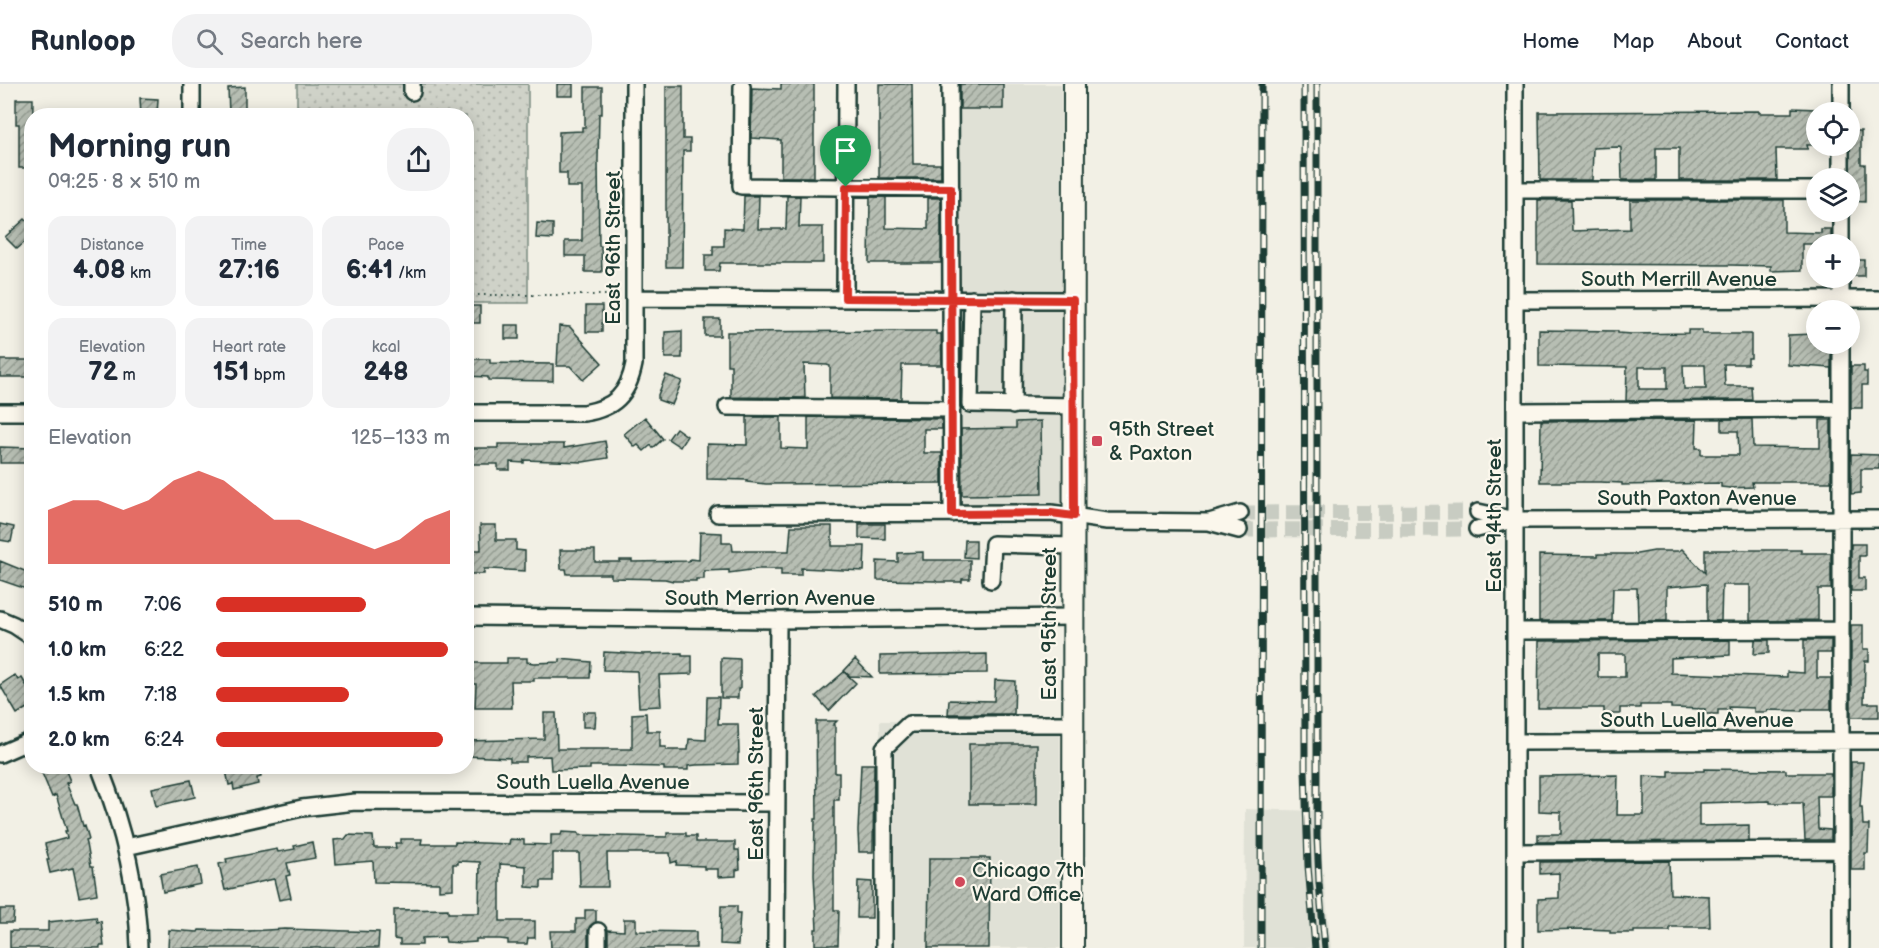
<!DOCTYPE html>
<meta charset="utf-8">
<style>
:root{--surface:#fff;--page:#f2f2f3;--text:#1f2937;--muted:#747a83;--line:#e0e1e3;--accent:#d93025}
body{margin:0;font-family:"Balsamiq Sans",sans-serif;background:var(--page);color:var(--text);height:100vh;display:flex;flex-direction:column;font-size:22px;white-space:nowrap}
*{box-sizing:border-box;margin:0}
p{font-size:20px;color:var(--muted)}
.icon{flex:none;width:33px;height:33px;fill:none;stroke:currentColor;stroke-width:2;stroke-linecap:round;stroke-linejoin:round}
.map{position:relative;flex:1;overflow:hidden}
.side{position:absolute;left:24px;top:24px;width:450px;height:666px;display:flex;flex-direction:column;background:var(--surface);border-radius:24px;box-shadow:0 3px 15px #0003}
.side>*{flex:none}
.controls{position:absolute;left:1806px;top:18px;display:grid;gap:12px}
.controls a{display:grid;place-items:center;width:54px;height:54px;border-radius:50%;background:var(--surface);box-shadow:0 3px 15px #0003;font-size:30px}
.pin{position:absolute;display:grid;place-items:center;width:51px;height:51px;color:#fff;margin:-62px -26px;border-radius:50% 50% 50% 0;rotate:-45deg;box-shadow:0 0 6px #0007}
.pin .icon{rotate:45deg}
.round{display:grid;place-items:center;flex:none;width:63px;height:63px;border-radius:24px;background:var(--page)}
.head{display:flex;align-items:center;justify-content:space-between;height:102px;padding:0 24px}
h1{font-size:33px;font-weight:600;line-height:45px}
.stats{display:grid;grid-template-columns:repeat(3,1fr);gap:9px;height:102px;padding:6px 24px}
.stats div{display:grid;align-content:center;border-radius:15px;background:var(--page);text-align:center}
.stats b{font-size:26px;font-weight:600}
.stats small{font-size:16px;font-weight:400}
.stats p{font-size:16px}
.chart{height:168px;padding:12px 24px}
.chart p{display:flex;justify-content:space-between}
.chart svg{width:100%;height:108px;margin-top:6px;fill:var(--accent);opacity:.7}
ul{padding:0 24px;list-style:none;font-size:20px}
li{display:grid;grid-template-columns:96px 72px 1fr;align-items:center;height:45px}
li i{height:15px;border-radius:8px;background:var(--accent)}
header{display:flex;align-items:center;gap:36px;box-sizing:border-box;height:84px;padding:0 30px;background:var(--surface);border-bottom:2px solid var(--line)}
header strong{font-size:28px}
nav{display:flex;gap:33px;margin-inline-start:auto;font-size:21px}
.search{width:420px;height:54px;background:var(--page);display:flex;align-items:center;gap:15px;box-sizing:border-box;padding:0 21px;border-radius:24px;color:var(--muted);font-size:22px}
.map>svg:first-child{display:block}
</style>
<header>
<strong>Runloop</strong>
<div class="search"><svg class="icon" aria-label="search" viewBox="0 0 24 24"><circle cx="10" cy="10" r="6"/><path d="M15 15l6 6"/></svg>Search here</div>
<nav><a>Home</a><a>Map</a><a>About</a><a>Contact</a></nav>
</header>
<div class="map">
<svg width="1879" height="864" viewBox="0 0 1879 864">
<defs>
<pattern id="park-dots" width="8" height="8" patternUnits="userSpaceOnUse" patternTransform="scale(1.5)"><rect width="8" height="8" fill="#cfd2c8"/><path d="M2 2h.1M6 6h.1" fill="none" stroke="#b1b5ac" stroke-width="1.8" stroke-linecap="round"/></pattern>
<pattern id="building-hatch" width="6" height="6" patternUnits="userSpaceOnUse" patternTransform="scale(1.5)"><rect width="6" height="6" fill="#b7beb3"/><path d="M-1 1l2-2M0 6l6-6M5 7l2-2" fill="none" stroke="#949c92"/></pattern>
</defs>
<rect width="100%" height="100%" fill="#f2f0e5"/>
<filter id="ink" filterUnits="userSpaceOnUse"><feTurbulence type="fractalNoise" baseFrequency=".0167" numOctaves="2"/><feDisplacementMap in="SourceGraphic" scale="12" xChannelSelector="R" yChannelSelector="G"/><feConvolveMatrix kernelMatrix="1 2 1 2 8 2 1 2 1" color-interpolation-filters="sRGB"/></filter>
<g filter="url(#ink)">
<!-- built -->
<path fill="#e0e1d6" d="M948,0H1061V426L949,427Z
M880,637H1060V864H881Z
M1245,725L1322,727V775L1331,864H1244Z"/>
<!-- park -->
<path fill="url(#park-dots)" stroke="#77887e" stroke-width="1.5" d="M297,0H528V219H467L466,32L297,31Z"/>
<!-- building -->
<path fill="url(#building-hatch)" stroke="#1f3d34" stroke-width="1.5" fill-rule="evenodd" d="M557,0H573V12H557Z
M781,0H814V93H781V56L751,54L752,4L781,5Z
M879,0H912L913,80H941V94H879Z
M960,0H1003V25H960Z
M666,2H683V55H690V67H683L682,183H666Z
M245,3V30H229L228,4Z
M585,3H602V30H599L598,76L599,162H601L602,188H585V172H565V157H582V103H567V89H559V48L582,47V43H585Z
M140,14L158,15L157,32H141Z
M16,15H33L32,84H19V40H16Z
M1792,24L1816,25V61H1807L1808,65H1776L1777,96H1679V64H1656V96H1622L1621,64L1619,63L1593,64L1592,96H1540L1539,28L1759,27V29H1792Z
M1850,47H1861V80H1865V118L1850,117Z
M744,112H759L758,145H786L787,112H800L799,143H823V179H720L719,187H705V171H713V162H724V144L743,145Z
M870,113H886V144L928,145V114H941V179H869Z
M1538,116H1571L1572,147L1630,145V116H1784V148L1821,149V145H1831V160H1802V186L1771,187V182L1730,181L1538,180Z
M25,135L32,142V152L17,165L5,153Z
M537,139L553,140V155L536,154Z
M1850,176H1864V192H1850Z
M466,222H480V239H466Z
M586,222H602V248H586Z
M705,235H720V252H705Z
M505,241H519V255H505Z
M559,242L570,243L602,279L583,296L570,282H557Z
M1539,246L1618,247V249L1632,250L1688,249V246H1702V250H1751V274H1748V280H1724L1725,302H1751L1752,316L1626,317L1627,283L1539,282ZM1683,281H1705L1706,305H1684ZM1639,283H1667V305H1639Z
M682,247V274H665V248Z
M905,247H936V250H941L942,281H902L901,315L830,314V282L827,281L804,280L805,314L731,313V281H727V248Z
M1816,250V260H1831V284L1788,281V251Z
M466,275H490V279L553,280V297L488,296V293L466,292Z
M0,276H30L32,293H0Z
M1851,282H1864V288H1867V301H1862V324H1851Z
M666,291L682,297L672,321L658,316V311Z
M645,333L663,355L653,364L651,361L644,367L638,361L635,363L624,350Z
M747,333H781V364L808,365V333L942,335V345H924V369H942V399L766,400L747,398V396L707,395V360L747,361Z
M1722,335H1752L1753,363L1820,364V336H1831V398H1752L1753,403L1730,404L1721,403V399L1622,401V399L1600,398H1540L1541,337L1697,336L1696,364H1701V371H1739L1738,347H1722Z
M1041,337L1042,410L962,411L961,345L1016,344V338Z
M676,344L687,352L680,363L668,355Z
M605,357L608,374L583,378L524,376V379L510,378V386H498V380H466V364H498V360H564V364Z
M0,363L32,364V379H0Z
M1851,370L1879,371V385H1861V409L1851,410Z
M0,440L14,443L11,458L0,456Z
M859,440H885V455L859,454Z
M480,441H496V456H516V466L525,467V487L490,485H484V490H466V466H481Z
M791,442H832V462H865L864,487L801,484V491H781V485H758L729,489V486L704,487V495H696V497H673L665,495L611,494V490H567L566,485H561L560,466H595V478H620V476H632V478L689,477L690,475L699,476L700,448L722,449V459H732L733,467H789Z
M965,456H976V474L964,473Z
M1851,460H1865V472H1859V494H1865V507H1851Z
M1682,465L1705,489V466H1801V469H1831V505H1818V536L1750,537V501H1722L1721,537H1707V501L1705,500L1667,503V537H1638L1637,504H1613L1612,537H1539V471L1598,472V470H1637L1654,467H1679Z
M923,468V476H970V495H962V498H937L936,497L877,496V477L898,478V469Z
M0,477L32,490V507L0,496Z
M1851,541H1863V565H1869V577H1865L1864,619H1879V633H1851Z
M1730,556V571L1671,574V589L1787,593V588L1804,589V556H1831V569H1817V594H1831V625H1802V627L1768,626L1767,628H1754V624L1729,623L1730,626H1718V630H1705V625L1671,624V621H1640V624H1620V630H1604V624H1538L1539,557ZM1598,570H1625V593H1598Z
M1755,556H1769V569L1754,570Z
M604,568L643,570L682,569V572H692V590L659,591L661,622L639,623L637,587L603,586Z
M987,570V589L880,590V572Z
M507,574H527V578L534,579L560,578V575L591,578L590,594H534V597H511L512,624H475L476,600H471V596H466V579H507Z
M721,574L740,575V605H738V614H721Z
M855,575L872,593L850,592L844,587Z
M844,588L856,599L829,627L816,612Z
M15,591L18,596L22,594L32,611V621L17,630L0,601Z
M995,596L1015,597L1014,630H948L949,616L994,617Z
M707,613H719L718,640H738L739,669H738V680L696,681L688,682V686H664V683L614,682H590V685L551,686L550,672L526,673V678H510V674L466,672V657L544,655V629H556L557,665H632V630L646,629L647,647H660V663H666V666H688L689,655L706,656Z
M583,628H596L595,643H583Z
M816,637H837L833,641H835V689H839V716H834V826H839L838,861H815V845H817L814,791L815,735H817Z
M969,660H1037V720H969Z
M1851,678H1863L1860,723H1862L1863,741H1869L1868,769H1865V786H1851Z
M861,680H874L873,768H859L858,747Z
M39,682H64L70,697L66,699L75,720H77L83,742L85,741L89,755L86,756L87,759L91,782H93L97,810L79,813L73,784L50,789L47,776H49L45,760L67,754L65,747H67L56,711L52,713Z
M225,682H259L261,693L257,694L258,700L234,706L233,700L229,701Z
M1704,685L1786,686V689H1831V712H1817L1818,745L1831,746V756H1805L1803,719H1770V717L1699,719V742L1749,741V757L1538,758V750H1561V728L1539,727V692L1618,691L1617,731H1644V692L1669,693V687H1704Z
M191,696L195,713L156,722L152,704Z
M562,748L579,749V751L667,753V749H686V752H696V758H735V766H739L740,785L736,786V792L718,793V785H704V782L676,781L677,777L671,779L670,769H607L608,803H580L579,769H553V797H541V804L526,803V782L500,780V837H535V854H528L527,860H508V856L500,855H476V858L462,859L446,858L445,853L422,854V861H400V856L394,855V826L448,825V829H479L480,778L458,777V780H453V805L439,806V799L374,798L373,777L336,780L334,756L345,755L348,751L373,752L374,764H396L395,759H401V755H422L421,760H455V758L509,760L510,755L524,756V760L551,761V751H561Z
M312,758L315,774L287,779L290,791L286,792L291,814L279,816L274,795L225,806L219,780L227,778L226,775L277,765L278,768L295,765L294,762Z
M929,774H990L989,864H928Z
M1669,777L1670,810L1709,812L1710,843H1670V847H1634V849H1610V846L1584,845L1538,846V815L1559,814V789L1540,790V778Z
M198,783L201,800L163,808L160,790Z
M858,797L872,798V834H857Z
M721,822H737V829H740L738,861L720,860Z
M0,825H14L13,839H0Z
M585,826H596V838L590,842L588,846V864H551L550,847H576V835H585Z
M96,833L97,838L101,837L104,862H100V864H10V847H48V838Z
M624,835H636V847L696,848V864H608V846L624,847Z
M285,845L379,848L378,864H168L169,846L198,848L199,846L247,847Z"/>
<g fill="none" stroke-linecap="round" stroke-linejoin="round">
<!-- minor-tunnel -->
<path stroke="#c8ccc2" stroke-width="15" stroke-dasharray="15 8" stroke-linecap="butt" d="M1240,429L1478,428
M1239,446L1477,445"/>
<defs>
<path id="minor" d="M950,0L952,430
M1841,0V28
M742,2L741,102L951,104
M412,8V0
M192,32V0
M1841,94V62
M1515,106H1816
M1841,128V160
M634,214L1073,216
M845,215L846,0
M972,215L970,320L1073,322
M1515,216L1879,215
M1841,226V194
M1841,260V864
M1013,322L1014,215
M727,323L952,325
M1515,327L1841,325
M0,328H32
M466,329H584C614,324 628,311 634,280V0
M1478,428L1515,436L1879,435
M718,430L1051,429L1107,437L1209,438L1240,429
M1209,438L1239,446
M1477,445L1509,437
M991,496L993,460L1073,462
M466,533L778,536L1073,533
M0,535L14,541L32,553
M1515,547L1841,546
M1515,658L1879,657
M0,670L32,656
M99,682C122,740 138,802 139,864
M126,763L302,724L355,718L776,719
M1515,768L1841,766
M598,864V847
M776,864L778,536
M884,864V664L909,640H1073
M1515,864V0"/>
<path id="major" d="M1073,864L1074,0"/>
</defs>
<!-- minor casing -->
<use href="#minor" stroke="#1f3d34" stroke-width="20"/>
<!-- major casing -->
<use href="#major" stroke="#1f3d34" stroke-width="24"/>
<!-- path -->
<path stroke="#1f3d34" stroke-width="2" stroke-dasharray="1.5 4.5" stroke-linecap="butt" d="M400,32L402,27
M466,211H620"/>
<!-- minor -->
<use href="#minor" stroke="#fbf7ec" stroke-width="15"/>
<!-- major -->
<use href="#major" stroke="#fbf7ec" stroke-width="20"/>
<defs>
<path id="rail" d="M1304,0L1305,685L1308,782L1315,864
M1317,0V752L1319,799L1325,864
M1261,864L1262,0"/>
</defs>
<!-- rail casing -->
<use href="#rail" stroke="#1f3d34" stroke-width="7"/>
<!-- rail -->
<use href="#rail" stroke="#fbf7ec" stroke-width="4.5" stroke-dasharray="14" stroke-linecap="butt"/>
</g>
</g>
<g fill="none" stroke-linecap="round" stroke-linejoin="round" filter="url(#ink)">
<defs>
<path id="route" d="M846,103L951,104L952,430L1051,429L1074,432L1073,216C997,215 921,215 845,214L846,103"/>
</defs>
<!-- route casing -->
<use href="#route" stroke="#fff" stroke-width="12"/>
<!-- route -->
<use href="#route" stroke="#d93025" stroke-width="8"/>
</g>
<!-- markers -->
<g fill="#d1495b" stroke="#fbf7ec" stroke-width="2">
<rect x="1091" y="351" width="12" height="12" rx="3"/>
<circle cx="960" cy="798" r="6"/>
</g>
<g text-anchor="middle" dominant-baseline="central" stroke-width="4.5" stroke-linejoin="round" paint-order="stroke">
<!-- street labels -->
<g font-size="21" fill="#1f3d34" stroke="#fbf7ec">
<text transform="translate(613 164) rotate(-90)">East 96th Street</text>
<text x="1679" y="195">South Merrill Avenue</text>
<text x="1697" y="414">South Paxton Avenue</text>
<text transform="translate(1494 432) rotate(-90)">East 94th Street</text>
<text x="770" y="514">South Merrion Avenue</text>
<text transform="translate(1049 540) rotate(-90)">East 95th Street</text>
<text x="1697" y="636">South Luella Avenue</text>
<text x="593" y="698">South Luella Avenue</text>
<text transform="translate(756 700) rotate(-90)">East 96th Street</text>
</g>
<!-- poi labels -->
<g font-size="21" fill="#1f3d34" stroke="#fbf7ec" text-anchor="start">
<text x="1109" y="345">95th Street<tspan x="1109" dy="24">&amp; Paxton</tspan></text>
<text x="972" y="786">Chicago 7th<tspan x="972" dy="24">Ward Office</tspan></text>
</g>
</g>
</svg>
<div class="controls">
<a><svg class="icon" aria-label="locate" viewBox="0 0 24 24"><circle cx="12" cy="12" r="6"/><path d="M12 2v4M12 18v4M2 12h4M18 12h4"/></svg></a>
<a><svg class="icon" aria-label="layers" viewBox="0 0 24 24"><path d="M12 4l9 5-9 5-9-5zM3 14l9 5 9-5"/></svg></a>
<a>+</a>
<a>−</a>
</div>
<div class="pin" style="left:846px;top:103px;background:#1e9e55"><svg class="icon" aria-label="arrive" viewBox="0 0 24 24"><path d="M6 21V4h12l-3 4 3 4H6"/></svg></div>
<section class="side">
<div class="head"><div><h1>Morning run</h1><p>09:25 · 8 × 510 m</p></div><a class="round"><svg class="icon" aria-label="share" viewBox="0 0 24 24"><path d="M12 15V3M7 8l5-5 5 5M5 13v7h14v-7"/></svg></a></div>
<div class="stats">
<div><p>Distance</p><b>4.08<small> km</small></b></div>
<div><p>Time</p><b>27:16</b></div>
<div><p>Pace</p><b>6:41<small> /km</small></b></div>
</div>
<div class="stats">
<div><p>Elevation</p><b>72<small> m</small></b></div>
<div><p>Heart rate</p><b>151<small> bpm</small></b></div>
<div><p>kcal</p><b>248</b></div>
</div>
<div class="chart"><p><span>Elevation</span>125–133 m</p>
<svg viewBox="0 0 160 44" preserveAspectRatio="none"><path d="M0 44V22L10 18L20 18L30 22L40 18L50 10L60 6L70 10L80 18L90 26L100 26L110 30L120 34L130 38L140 34L150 26L160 22V44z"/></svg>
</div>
<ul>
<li><b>510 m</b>7:06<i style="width:64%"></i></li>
<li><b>1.0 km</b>6:22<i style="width:99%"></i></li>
<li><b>1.5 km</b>7:18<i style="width:57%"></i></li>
<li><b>2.0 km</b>6:24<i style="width:97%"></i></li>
</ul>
</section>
</div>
